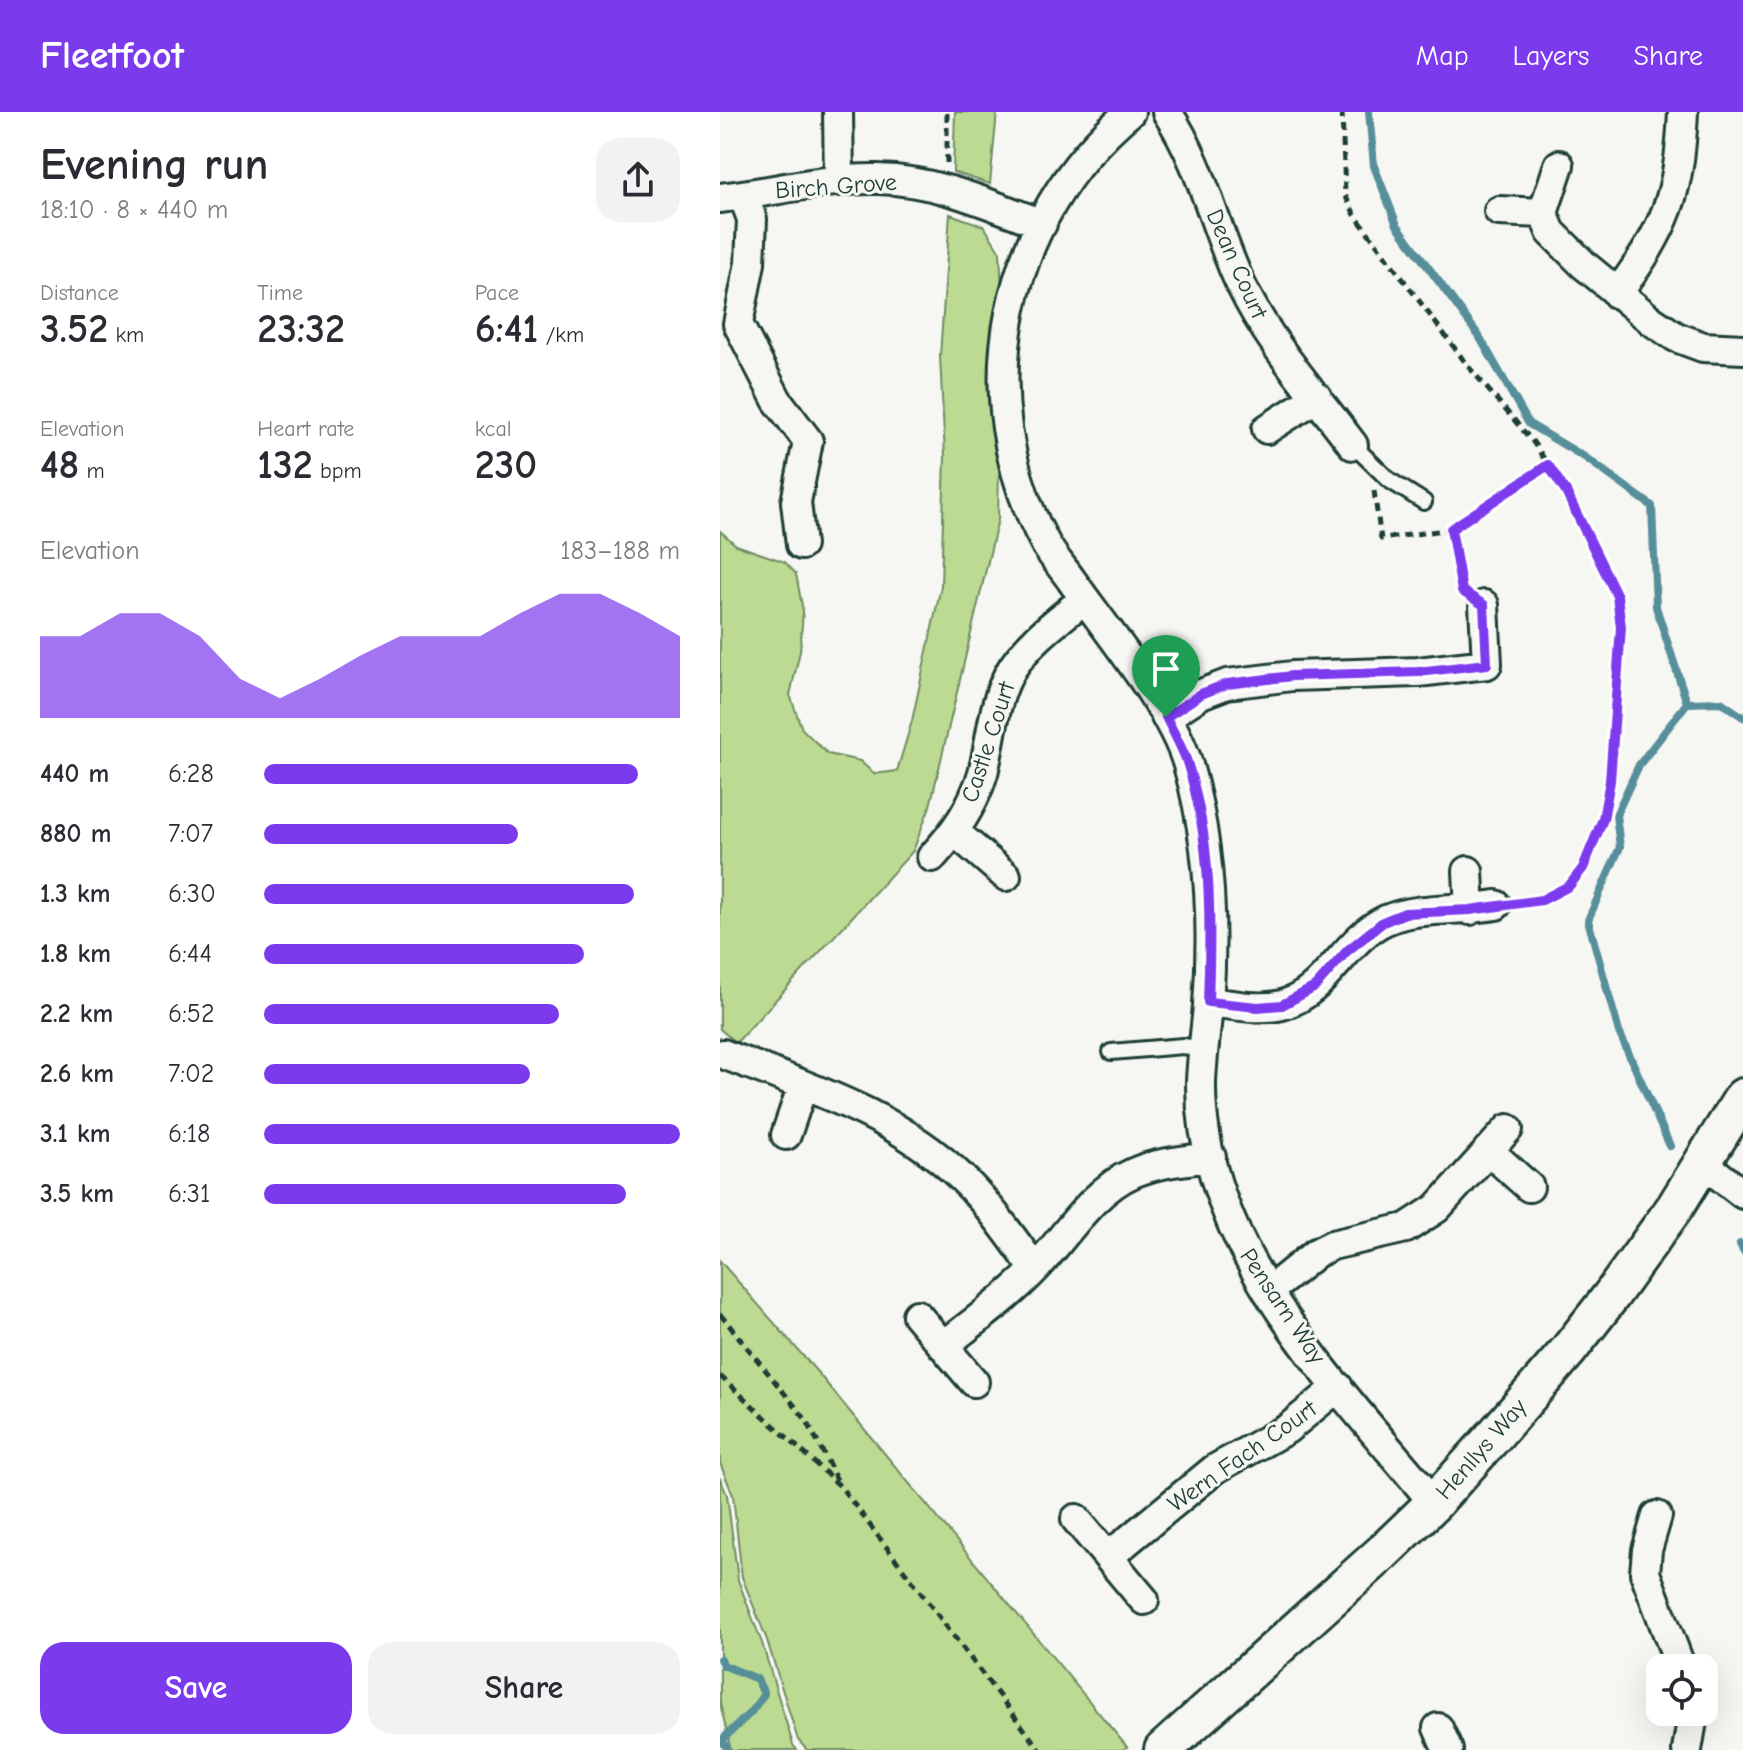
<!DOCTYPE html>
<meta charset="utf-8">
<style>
:root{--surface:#fff;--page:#f2f2f3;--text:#2b2b33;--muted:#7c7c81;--accent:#7c3aed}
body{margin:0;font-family:"Comic Neue",sans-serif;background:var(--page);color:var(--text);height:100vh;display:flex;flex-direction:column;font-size:30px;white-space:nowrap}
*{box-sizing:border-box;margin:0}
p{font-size:26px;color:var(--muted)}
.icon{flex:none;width:44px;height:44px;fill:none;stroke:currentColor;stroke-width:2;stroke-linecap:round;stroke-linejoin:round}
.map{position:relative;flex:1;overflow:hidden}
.sheet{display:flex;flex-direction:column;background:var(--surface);width:720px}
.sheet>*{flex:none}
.controls{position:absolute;left:926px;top:1542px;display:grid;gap:16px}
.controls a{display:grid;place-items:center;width:72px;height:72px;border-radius:16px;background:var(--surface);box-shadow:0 8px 32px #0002;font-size:40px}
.pin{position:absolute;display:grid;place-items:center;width:68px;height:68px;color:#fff;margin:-82px -34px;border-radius:50% 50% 50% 0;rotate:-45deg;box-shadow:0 0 8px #0007}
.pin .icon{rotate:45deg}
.round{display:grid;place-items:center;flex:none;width:84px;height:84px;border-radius:24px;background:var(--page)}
.summary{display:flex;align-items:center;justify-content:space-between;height:136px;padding:0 40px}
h1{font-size:44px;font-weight:700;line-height:60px}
.stats{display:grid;grid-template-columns:repeat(3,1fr);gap:12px;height:136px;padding:8px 40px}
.stats div{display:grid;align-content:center}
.stats b{font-size:40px;font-weight:700}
.stats small{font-size:22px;font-weight:400}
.stats p{font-size:22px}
.chart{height:224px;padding:16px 40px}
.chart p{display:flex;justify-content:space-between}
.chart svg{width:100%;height:144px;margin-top:8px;fill:var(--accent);opacity:.7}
.primary-button{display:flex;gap:16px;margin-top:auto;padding:16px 40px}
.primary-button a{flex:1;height:92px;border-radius:24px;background:var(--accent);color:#fff;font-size:32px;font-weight:700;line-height:92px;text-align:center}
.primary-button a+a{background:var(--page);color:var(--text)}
ul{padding:0 40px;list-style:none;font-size:26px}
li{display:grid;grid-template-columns:128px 96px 1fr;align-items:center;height:60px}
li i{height:20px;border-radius:10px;background:var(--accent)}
header{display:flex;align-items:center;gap:48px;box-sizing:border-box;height:112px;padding:0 40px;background:var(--accent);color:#fff}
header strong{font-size:38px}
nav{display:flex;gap:44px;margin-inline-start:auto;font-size:28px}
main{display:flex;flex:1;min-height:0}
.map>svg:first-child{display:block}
</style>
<header>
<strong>Fleetfoot</strong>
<nav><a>Map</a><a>Layers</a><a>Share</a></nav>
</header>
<main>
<section class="sheet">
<div class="summary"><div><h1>Evening run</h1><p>18:10 · 8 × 440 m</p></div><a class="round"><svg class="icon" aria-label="share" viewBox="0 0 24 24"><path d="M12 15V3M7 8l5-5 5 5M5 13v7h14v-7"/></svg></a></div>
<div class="stats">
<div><p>Distance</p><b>3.52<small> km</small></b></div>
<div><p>Time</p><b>23:32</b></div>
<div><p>Pace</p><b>6:41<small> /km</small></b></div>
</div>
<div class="stats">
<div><p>Elevation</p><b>48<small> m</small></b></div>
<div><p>Heart rate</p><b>132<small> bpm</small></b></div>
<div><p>kcal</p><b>230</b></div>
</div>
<div class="chart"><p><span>Elevation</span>183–188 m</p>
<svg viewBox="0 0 160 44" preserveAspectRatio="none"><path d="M0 44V19L10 19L20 12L30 12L40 19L50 32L60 38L70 32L80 25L90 19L100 19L110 19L120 12L130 6L140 6L150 12L160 19V44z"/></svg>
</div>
<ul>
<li><b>440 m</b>6:28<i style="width:90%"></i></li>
<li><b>880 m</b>7:07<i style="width:61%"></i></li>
<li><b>1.3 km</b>6:30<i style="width:89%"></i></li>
<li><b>1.8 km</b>6:44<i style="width:77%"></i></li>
<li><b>2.2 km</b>6:52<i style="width:71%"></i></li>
<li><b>2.6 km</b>7:02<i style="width:64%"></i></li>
<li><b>3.1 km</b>6:18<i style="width:100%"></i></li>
<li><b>3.5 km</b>6:31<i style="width:87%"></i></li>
</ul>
<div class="primary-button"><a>Save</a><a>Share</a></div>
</section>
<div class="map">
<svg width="1023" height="1638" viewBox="0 0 1023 1638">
<rect width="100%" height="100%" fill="#f6f6f2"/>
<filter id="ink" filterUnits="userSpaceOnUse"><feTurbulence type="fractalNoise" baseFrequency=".0125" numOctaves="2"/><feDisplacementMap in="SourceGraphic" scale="16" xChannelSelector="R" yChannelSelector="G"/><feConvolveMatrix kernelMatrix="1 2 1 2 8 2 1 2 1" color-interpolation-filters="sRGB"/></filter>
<g filter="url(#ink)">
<!-- green -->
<path fill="#bdda92" stroke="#6e8c63" stroke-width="2" d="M235,0H277L270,72L233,60Z
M230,102L264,114L280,140L282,180L269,243L270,307L279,357L278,407L210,694L193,739L16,931L0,917V419L16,433L65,450L76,462L83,499L80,539L70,583L82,617L108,642L140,649L154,662L177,659L192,609L221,474L225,344L220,244Z
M0,1149L98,1261L407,1635L402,1638H87L78,1628L47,1528L22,1465L13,1383L0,1351Z
M0,1366L7,1383L18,1468L42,1531L73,1633L77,1638H11L0,1591Z"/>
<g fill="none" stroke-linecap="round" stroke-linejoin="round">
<!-- stream -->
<path stroke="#578f9a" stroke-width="8" d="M649,0L654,54L677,113L759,224L809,312L866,346L932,394L936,495L967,591L1001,590L1023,605
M950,1034L899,920L868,808L900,735L896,703L919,653L967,591
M1020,1132L1023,1139
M0,1547L3,1553L37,1567L44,1582L31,1600L2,1628L8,1638"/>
<defs>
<path id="service" d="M633,333L669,368L704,390
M391,940L463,934L484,937"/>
<path id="minor" d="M118,0L119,69
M410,0C283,106 246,284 325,431C332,444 343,456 352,469C387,519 451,595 468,653C490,730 494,813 488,893C486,918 482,944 481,970C479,1136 616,1272 714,1391
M447,0C483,54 494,116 521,173C549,232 594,281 633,333
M839,53L823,101L831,120L864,153L932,209L956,225L983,235L1023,237
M23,83L32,107L30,151L18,212L57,288L88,329L76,390L81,433
M0,86C53,80 104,66 158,67C215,68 269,92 322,112
M779,99L823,101
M897,182C947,114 959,84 963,0
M547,317L597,285
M446,605L481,582L507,572L572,564L698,560L767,552L764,493
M235,720L286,764
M212,745C235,720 253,695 263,661C272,626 273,586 293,555C312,527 339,508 364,487
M748,759L750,798
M488,890C511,892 539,899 562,893C607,881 624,827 666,808C699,794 741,799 776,793
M3,942C87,975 176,1002 242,1066C270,1093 292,1126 315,1157
M66,1023L83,973
M768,1038L809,1075
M983,1051L1023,1082
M548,1180L596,1141L612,1133L686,1116L717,1096L788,1017
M197,1203L254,1270
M223,1234C255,1209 289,1185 317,1155C346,1124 372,1079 413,1061C438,1050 465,1049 491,1045
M937,1404L927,1438L925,1461L961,1556
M356,1407L424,1488
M388,1445L495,1357L567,1317L618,1275
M718,1616L728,1638
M967,1638L972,1609L971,1600"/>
<path id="tertiary" d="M443,1638L662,1441L714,1391L773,1325L848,1239L891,1184L955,1095L1023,985"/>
</defs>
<!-- service casing -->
<use href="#service" stroke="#1f3d34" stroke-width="20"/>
<!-- minor casing -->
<use href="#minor" stroke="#1f3d34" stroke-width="34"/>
<!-- tertiary casing -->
<use href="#tertiary" stroke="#1f3d34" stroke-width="42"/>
<!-- path -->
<path stroke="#1f3d34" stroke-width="5" stroke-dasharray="8 6" stroke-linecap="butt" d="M622,0L625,83L635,103L748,254L813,330L846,380L897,484L901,515L900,549L890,669L883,707L863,756L849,774L822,788L801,790
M227,51V0
M654,379L661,427L731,417
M743,479L731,417L828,353
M0,1202L87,1309L118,1370
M0,1264L121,1375L320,1638"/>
<!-- service -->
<use href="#service" stroke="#f6f6f2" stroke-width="14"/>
<!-- minor -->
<use href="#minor" stroke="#f6f6f2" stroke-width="28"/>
<!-- tertiary -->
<use href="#tertiary" stroke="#f6f6f2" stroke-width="36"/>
</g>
</g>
<g fill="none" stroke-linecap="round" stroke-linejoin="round" filter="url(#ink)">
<defs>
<path id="route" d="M828,353L846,380L897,484L901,515L890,669L883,707L863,756L849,774L822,788L750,798L685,801L663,810L627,839L595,875L562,893L538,895L488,890C491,810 492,728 467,650C462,635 453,620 446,605L481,582L507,572L572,564L698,560L767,552L764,493L742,479L731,417Z"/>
</defs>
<!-- route casing -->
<use href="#route" stroke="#fff" stroke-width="16"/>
<!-- route -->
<use href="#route" stroke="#7c3aed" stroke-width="10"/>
</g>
<g text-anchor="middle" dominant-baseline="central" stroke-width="6" stroke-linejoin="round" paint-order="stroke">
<!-- street labels -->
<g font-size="24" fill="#1f3d34" stroke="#f6f6f2">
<text transform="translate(116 74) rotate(-4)">Birch Grove</text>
<text transform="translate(517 152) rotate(66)">Dean Court</text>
<text transform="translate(268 630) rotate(-72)">Castle Court</text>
<text transform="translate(563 1194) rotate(56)">Pensarn Way</text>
<text transform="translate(761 1337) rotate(-49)">Henllys Way</text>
<text transform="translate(522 1344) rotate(-35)">Wern Fach Court</text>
</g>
</g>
</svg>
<div class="controls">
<a><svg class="icon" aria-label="locate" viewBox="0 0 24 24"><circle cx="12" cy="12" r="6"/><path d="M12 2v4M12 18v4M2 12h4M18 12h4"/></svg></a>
</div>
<div class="pin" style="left:446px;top:605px;background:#1e9e55"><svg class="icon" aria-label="arrive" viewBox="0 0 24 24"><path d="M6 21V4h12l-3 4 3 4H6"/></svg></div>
</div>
</main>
